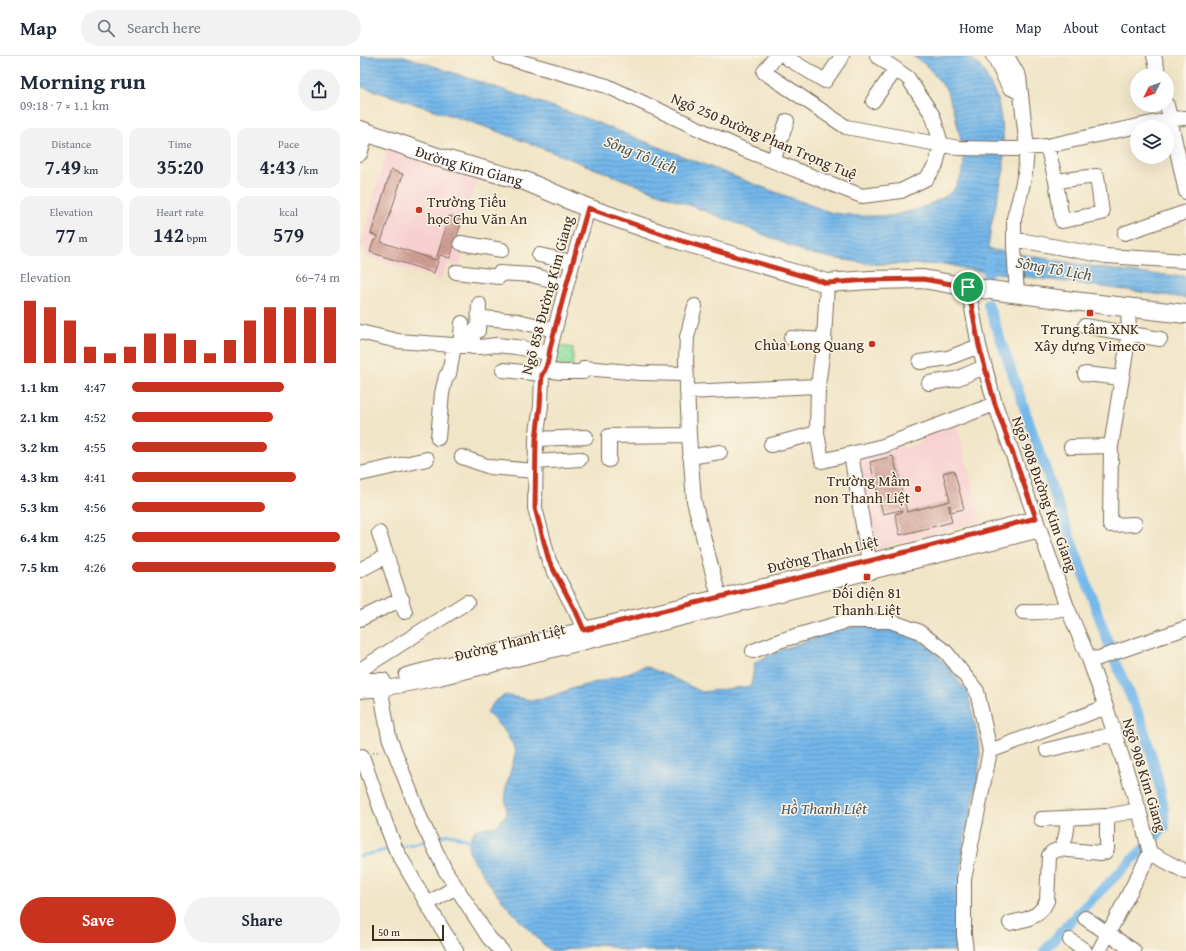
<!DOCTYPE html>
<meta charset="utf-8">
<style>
:root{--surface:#fff;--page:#f2f2f3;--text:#1f2937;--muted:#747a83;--line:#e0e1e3;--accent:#c8321e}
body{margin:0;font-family:"Gentium Book Plus",serif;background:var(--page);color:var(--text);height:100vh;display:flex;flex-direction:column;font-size:15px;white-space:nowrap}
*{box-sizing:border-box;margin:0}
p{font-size:13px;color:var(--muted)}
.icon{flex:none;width:22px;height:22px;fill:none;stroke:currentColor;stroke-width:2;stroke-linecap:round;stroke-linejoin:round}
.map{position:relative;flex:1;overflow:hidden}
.drawer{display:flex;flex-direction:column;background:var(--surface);width:360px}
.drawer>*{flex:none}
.needle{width:26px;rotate:228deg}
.tools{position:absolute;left:770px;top:12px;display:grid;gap:8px}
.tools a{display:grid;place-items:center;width:44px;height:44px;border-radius:50%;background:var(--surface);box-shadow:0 4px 16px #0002;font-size:20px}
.scale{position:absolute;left:12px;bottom:10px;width:72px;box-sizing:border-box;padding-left:4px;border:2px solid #3b2a1e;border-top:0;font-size:11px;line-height:14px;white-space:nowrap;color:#3b2a1e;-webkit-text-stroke:3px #fcf5e5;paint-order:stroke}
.pin{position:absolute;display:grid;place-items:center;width:34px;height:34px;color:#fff;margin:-17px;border:2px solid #fff;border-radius:50%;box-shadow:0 1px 4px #0007}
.round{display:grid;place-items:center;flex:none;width:42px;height:42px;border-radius:21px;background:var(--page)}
.head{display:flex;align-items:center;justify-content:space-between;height:68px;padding:0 20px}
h1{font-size:22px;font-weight:600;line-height:30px}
.figures{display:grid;grid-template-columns:repeat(3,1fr);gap:6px;height:68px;padding:4px 20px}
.figures div{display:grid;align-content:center;border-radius:10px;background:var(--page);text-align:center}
.figures b{font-size:20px;font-weight:600}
.figures small{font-size:11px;font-weight:400}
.figures p{font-size:11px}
.chart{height:112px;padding:8px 20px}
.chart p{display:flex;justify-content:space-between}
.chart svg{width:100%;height:72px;margin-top:4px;stroke:var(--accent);stroke-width:6}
.cta{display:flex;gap:8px;margin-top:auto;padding:8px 20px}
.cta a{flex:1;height:46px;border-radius:24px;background:var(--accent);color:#fff;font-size:16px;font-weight:600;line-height:46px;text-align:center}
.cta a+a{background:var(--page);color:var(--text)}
ul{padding:0 20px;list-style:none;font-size:13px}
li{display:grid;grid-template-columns:64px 48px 1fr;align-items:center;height:30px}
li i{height:10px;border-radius:5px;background:var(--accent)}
header{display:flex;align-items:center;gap:24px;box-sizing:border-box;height:56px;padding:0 20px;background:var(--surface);border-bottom:1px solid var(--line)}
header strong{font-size:19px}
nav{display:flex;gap:22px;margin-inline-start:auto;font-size:14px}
.search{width:280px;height:36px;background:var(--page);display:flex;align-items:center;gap:10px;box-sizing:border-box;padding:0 14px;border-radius:22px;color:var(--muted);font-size:15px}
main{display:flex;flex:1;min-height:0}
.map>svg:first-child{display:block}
</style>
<header>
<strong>Map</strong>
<div class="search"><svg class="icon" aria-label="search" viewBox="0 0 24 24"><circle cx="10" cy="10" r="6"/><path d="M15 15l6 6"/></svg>Search here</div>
<nav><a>Home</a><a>Map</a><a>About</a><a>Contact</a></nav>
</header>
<main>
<section class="drawer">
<div class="head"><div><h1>Morning run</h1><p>09:18 · 7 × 1.1 km</p></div><a class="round"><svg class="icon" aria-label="share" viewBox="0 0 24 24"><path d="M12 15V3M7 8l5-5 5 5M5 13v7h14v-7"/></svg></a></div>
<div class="figures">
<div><p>Distance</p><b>7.49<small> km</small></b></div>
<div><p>Time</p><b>35:20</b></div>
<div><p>Pace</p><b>4:43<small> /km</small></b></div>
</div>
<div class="figures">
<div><p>Elevation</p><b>77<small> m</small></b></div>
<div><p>Heart rate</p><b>142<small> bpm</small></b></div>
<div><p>kcal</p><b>579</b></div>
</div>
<div class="chart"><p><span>Elevation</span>66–74 m</p>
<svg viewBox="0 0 160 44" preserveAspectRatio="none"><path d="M5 44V6M15 44V10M25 44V18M35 44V34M45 44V38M55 44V34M65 44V26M75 44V26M85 44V30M95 44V38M105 44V30M115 44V18M125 44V10M135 44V10M145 44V10M155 44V10"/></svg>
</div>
<ul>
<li><b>1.1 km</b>4:47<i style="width:73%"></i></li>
<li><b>2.1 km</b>4:52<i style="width:68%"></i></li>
<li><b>3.2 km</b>4:55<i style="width:65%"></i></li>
<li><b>4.3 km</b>4:41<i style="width:79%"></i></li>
<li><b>5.3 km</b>4:56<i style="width:64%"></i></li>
<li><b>6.4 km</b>4:25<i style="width:100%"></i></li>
<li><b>7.5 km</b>4:26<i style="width:98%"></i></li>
</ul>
<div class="cta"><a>Save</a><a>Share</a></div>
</section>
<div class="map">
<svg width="826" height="895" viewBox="0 0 826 895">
<defs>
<pattern id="grass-dots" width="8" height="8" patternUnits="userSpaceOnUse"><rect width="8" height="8" fill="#8ee0a1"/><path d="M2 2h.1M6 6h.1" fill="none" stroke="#7bc08a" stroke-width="1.8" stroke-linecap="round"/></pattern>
<pattern id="water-rules" width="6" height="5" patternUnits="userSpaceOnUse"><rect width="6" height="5" fill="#75b8eb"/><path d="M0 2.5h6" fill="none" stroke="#6196be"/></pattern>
<pattern id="building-back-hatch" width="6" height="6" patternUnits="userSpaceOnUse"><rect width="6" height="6" fill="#d19e94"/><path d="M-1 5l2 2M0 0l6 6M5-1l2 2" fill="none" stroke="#ab8178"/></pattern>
</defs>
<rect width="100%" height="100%" fill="#fcf5e5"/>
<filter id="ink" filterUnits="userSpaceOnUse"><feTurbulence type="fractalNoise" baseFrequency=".025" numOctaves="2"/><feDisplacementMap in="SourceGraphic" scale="8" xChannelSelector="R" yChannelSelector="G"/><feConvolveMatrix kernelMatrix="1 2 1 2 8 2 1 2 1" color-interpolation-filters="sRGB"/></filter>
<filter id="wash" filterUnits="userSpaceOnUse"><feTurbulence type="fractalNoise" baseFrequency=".012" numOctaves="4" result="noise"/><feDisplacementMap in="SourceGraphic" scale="16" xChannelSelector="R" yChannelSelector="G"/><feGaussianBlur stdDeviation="0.9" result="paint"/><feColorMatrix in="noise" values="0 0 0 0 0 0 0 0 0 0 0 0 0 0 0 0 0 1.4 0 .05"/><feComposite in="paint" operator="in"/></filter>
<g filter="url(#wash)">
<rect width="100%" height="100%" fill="#f0e5c7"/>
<!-- built -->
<path fill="#f7cfd1" d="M28,92L118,122L96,186L105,190L100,210L88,207L81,224L4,200L6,193L0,191Z
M597,367L621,465L512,495L496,401L540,387L545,392L561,387V379Z"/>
<!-- grass -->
<path fill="url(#grass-dots)" stroke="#648560" d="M195,289L213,292V310H191Z"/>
<!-- water -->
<path fill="url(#water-rules)" stroke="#587184" d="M0,0H44L220,60L391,127L472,157L499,160H531L559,153L581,143L593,135L601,120L604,107L603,94L595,58L586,33L567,10L553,0H609L623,14L638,44L643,76L644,113L631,170L628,193L748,213L786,218L826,220V242L607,213L586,208H512L478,203L447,197L381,169L166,86L120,69L0,30Z
M500,570L538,571L572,593L593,617L608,638L616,672L620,698L618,723L612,752L605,780L601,812L600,895H266L243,888L198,895H191C164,871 140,844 120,814C117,810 110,800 109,796C107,787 112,779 116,773L137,770L147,757L145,735L156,695L146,677L127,656L135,645L145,639L169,644H177L189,641L211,633L263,619L285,610L309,620L342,636L391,630L395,606L424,593L469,576Z"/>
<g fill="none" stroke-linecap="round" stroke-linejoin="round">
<!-- stream -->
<path stroke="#75b8eb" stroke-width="3" d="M74,782L89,778L110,785
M39,791L66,785
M0,800L31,793"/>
<!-- canal -->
<path stroke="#75b8eb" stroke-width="10" d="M627,221L629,203
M628,248L694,437L756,608L781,664L796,714L803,748L805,771L794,782
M684,895L717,858L785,791"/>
</g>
<g id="blocks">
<!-- building -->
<path fill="url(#building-back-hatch)" d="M31,114L43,118L21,186L76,204L89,160L102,164L90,202L80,199L74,217L10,196L14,184H16L17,180L11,178Z
M533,400L547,456L590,445L583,417L594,414L604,453L591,456L590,449H588L592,466L540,479L535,458L542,456L541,454L523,458L510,406Z"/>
</g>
</g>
<g filter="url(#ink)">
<use href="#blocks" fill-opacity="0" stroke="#7a6b59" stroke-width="1"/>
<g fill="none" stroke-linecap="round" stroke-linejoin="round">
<defs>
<path id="minor" d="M141,0L247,30L380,92L502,140L541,135L567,122L576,109L581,88
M416,0L404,16L486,71L599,92L654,93L687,90L810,63L826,62
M517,0L548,22L573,60L581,88
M633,0L636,5L649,31L661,37
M647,0L659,21L667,92L665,117L660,140L654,162V191L657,238
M794,0L799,19
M427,2L465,25L482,0
M513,45L536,13
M807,49L826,136
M687,90L696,125L702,165L742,157L737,120L696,125
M0,98L7,76
M413,105L427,65
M765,177L826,156
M654,183L746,200L826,205
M101,187L142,194
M179,199L212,206
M96,216L139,221V217
M139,217L172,219L206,228
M467,227L464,284L458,330L457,377L462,405L523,390L635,348
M608,231L619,290L635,348L707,551L729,603L746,651L779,754L790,797L739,895
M335,250L327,281L326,304L329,379L334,445L359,541
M768,251L769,278L751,390L750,469L775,468
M123,262L158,265L194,274
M725,270L800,283
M0,276L38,285L120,291L136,289L156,291L189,297
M431,282L464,284
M100,290L102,267
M113,291V275H118L119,248
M560,306L588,302L619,290
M143,314L182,318
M186,314L200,316H223L225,312L280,317L326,318
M725,318L762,322
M569,327L596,323L624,311
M327,336L458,330
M78,382L82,337L86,320L89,318L94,290
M176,383L226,381
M411,389L457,377
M711,391L751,390
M491,398L509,505
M102,401L130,411L175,415
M330,401L360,396
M249,404V380L329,379
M175,406L220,403
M0,418L67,403
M19,477L45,556
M0,514L26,500
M663,556C679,557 692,556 707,551
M0,563L42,543
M224,573L217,558L189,505L175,452L176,383L181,350L182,318C189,311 188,299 191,289C202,243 215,198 228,152
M393,595L422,584L487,565H530L558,575L586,596L617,635L630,695L604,823V879L606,895
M729,603L739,602L826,572
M0,614L107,546
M46,619L224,573L550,495L676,462
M0,624H23
M19,624L29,681L62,766L85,814L129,882L142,895
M0,635L21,633L79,622L681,474
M687,694L754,678
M630,695L746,651
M2,700L27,771L36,794L73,858L96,895
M681,763L747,760L779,754
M699,793L741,797L745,796L747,793V760
M790,797L826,816
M67,848L96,831
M725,862L774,895
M650,867L667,863L677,858L683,852L687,845L689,800C691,795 694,796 699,793C707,787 707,771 708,762
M710,884L725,895"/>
<g id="major">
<path id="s1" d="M0,74L77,101L165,125L228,152L322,185L467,227L510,224L563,223L608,231L713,245L826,258"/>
</g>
</defs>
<!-- minor casing -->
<use href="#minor" stroke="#7a6b59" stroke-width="16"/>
<!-- major casing -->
<use href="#major" stroke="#7a6b59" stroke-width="20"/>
<!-- path -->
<path stroke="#7a6b59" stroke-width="1.5" stroke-dasharray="1 3" stroke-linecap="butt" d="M13,697L21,695"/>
<!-- minor -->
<use href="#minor" stroke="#fff" stroke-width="14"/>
<!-- major -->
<use href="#major" stroke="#fff" stroke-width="18"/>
</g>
</g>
<g fill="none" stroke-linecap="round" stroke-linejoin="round" filter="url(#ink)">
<defs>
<path id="route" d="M228,152L322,185L467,227L510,224L563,223L608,231L619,290L635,348L676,462L550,495L224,574L217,558L189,505L175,452L176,383L180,350L182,318C189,311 188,299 191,289C202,243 215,198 228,152Z"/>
</defs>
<!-- route casing -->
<use href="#route" stroke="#fff" stroke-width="8"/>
<!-- route -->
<use href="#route" stroke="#c8321e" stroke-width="5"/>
</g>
<!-- markers -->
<g fill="#c8321e" stroke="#fcf5e5" stroke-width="1.5">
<circle cx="59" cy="154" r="4"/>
<rect x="726" y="253" width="8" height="8" rx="2"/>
<circle cx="512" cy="288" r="4"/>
<circle cx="558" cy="433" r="4"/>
<rect x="503" y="517" width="8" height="8" rx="2"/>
</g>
<g text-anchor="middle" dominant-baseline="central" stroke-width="3" stroke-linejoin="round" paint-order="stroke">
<!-- street labels -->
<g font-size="15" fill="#3b2a1e" stroke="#fcf5e5">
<text transform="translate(404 80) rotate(23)">Ngõ 250 Đường Phan Trọng Tuệ</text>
<text stroke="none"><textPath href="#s1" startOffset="115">Đường Kim Giang</textPath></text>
<text transform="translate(187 239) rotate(-75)">Ngõ 858 Đường Kim Giang</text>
<text transform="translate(685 438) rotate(70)">Ngõ 908 Đường Kim Giang</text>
<text transform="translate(463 498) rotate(-14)">Đường Thanh Liệt</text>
<text transform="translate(150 586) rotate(-14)">Đường Thanh Liệt</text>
<text transform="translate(785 719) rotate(73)">Ngõ 908 Kim Giang</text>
</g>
<!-- poi labels -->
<g font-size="15" fill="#3b2a1e" stroke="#fcf5e5">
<text x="67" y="145" text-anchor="start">Trường Tiểu<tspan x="67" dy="17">học Chu Văn An</tspan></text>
<text x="730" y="272">Trung tâm XNK<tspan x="730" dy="17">Xây dựng Vimeco</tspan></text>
<text x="504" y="288" text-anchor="end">Chùa Long Quang</text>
<text x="550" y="424" text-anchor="end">Trường Mầm<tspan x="550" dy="17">non Thanh Liệt</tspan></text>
<text x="507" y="536">Đối diện 81<tspan x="507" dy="17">Thanh Liệt</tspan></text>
</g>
<!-- water labels -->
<g font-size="16" font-style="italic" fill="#4c555c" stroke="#fcf5e5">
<text transform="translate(281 98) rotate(22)">Sông Tô Lịch</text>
<text transform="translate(694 212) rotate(10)">Sông Tô Lịch</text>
<text x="464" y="752">Hồ Thanh Liệt</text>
</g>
</g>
</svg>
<div class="tools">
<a><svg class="needle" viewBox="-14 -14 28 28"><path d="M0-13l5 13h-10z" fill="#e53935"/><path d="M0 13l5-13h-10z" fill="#747a83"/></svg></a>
<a><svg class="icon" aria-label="layers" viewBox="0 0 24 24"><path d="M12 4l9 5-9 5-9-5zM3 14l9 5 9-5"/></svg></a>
</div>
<div class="scale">50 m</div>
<div class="pin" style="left:608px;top:231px;background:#1e9e55"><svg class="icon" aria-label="arrive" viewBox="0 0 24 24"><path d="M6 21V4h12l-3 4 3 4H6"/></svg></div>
</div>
</main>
